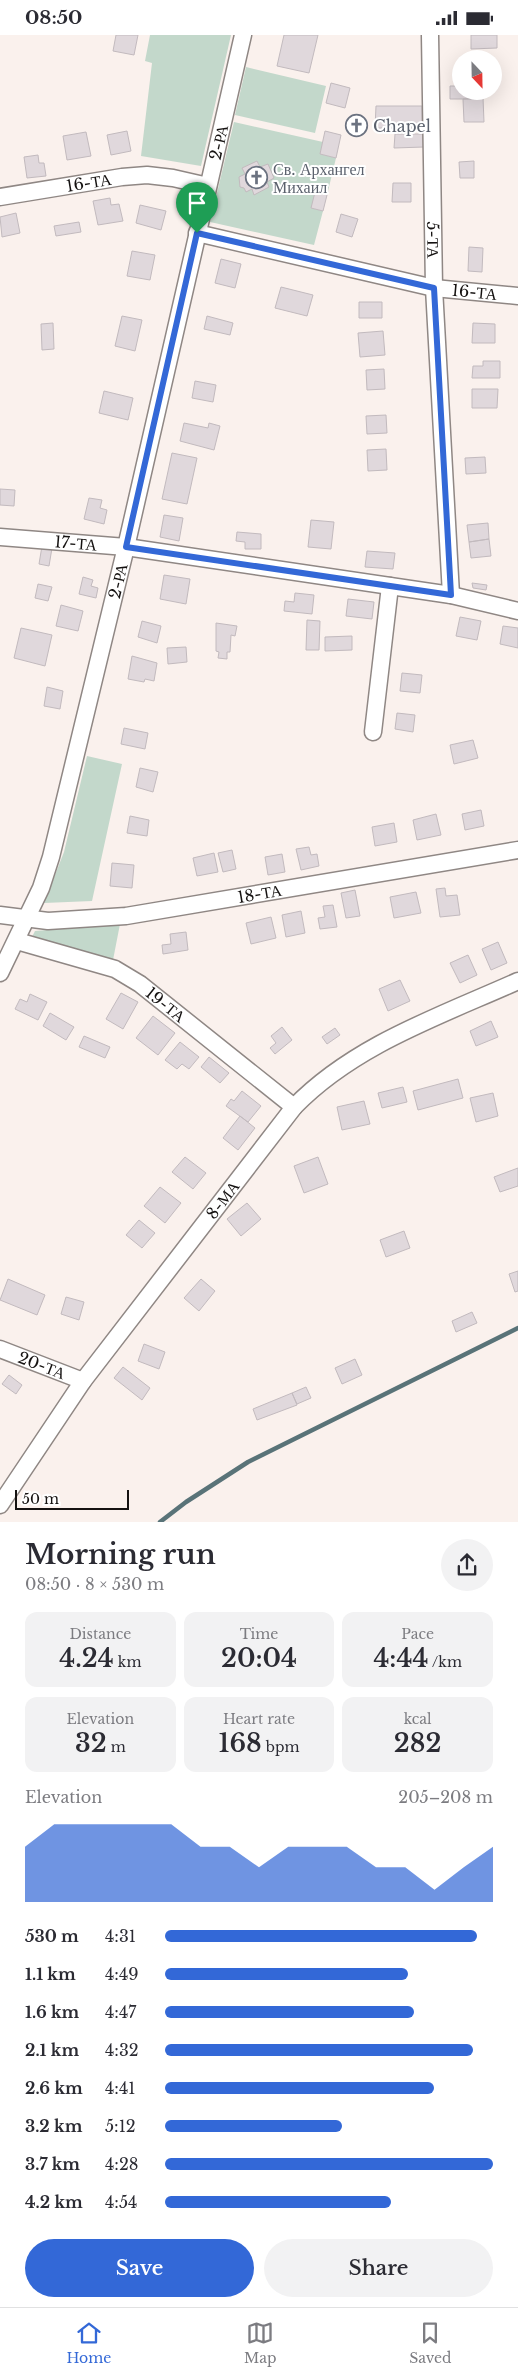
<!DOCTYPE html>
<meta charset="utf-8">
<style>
:root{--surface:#fff;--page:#f2f2f3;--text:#2b2b33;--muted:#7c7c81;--line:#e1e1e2;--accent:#3368d7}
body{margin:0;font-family:"Libre Baskerville",serif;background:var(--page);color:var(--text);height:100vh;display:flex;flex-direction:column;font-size:19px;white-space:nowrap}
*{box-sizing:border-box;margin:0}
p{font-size:16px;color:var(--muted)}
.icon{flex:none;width:28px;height:28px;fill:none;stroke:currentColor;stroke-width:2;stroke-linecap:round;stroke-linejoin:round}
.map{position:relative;height:1487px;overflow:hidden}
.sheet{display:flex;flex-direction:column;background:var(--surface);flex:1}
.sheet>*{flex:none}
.needle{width:32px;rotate:158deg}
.controls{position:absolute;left:452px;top:15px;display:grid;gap:10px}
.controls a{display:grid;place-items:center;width:50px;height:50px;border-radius:50%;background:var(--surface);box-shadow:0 5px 20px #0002;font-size:25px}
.scale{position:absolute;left:15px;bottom:12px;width:114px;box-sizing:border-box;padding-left:5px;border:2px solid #151211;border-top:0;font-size:14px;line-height:18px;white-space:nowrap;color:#151211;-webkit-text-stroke:4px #fff;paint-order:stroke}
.pin{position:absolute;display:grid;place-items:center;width:42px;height:42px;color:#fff;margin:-51px -21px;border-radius:50% 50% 50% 0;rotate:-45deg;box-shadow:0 0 5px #0007}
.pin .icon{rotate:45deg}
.round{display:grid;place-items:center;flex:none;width:52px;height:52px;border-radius:26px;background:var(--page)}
.head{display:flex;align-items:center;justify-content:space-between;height:85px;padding:0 25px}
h1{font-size:28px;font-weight:600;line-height:38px}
.stats{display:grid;grid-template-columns:repeat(3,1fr);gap:8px;height:85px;padding:5px 25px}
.stats div{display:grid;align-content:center;border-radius:12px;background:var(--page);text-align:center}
.stats b{font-size:25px;font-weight:600}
.stats small{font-size:14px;font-weight:400}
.stats p{font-size:14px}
.chart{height:140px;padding:10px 25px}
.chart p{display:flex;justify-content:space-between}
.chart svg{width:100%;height:90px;margin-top:5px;fill:var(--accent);opacity:.7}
.button{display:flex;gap:10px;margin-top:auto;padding:10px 25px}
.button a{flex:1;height:58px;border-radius:30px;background:var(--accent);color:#fff;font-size:20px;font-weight:600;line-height:58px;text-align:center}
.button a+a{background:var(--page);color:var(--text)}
ul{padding:0 25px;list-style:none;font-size:16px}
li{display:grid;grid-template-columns:80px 60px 1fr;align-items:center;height:38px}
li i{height:12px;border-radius:6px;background:var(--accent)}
.status{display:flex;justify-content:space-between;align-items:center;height:35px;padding:0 25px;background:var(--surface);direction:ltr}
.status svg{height:14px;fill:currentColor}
.dock{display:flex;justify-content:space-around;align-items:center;height:70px;border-top:1px solid var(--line);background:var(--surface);font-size:14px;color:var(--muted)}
.dock a{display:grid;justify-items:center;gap:2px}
.dock .selected{color:var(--accent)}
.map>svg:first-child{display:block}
</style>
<div class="status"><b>08:50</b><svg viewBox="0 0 49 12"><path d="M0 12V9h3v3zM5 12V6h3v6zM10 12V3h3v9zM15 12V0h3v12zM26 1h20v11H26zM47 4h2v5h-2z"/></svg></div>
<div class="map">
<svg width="518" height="1487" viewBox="0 0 518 1487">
<rect width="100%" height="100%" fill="#faf1ed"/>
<!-- green -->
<path fill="#c3d8cb" d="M150,0H231L201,131L141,121L152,28L145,26Z
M246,32L326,51L315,98L235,80Z
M234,87L323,107L320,119L336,123L328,156L311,173L323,176L314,210L210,187Z
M87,721L122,729L92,866L44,868L64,817Z
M120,889L113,925L31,904L35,896Z"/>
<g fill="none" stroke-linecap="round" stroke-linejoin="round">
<!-- stream -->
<path stroke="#597378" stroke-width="4.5" d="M160,1487L186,1467L248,1427L518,1293"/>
</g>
<!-- building -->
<path fill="#e0d8dc" stroke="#c2babe" d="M116,0H138L134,20L113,16Z
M284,0H318L309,38L277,31Z
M471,0H497V13L471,14Z
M331,48L350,53L345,73L326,68Z
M450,51H461V56H474V64H450Z
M483,63L484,87H464L463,64Z
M376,71H422V93H375Z
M361,81L367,94L353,101L346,88Z
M127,96L131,116L111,120L107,100Z
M325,96L341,100L336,123L320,119Z
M86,97L91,121L67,125L63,101Z
M395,99H424V112L394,113Z
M38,120L39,128H44L46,141L27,143L24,122Z
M257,126L260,132L268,129L274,143L267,147L269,152L254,160L252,154L246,157L244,153L240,152L239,142L245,139L242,133Z
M474,126V143H460L459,127Z
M393,148H411V167H392Z
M316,153L328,156L323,176L311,173Z
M110,163L111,170L119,169L123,186L98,190L93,166Z
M140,170L166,176L161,195L136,188Z
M16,178L20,198L2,202L0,182Z
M341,179L358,184L352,202L336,197Z
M79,187L81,197L56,201L54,191Z
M469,212L483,213L482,237L468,236Z
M132,216L155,220L150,245L127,241Z
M221,224L241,229L235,253L215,248Z
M281,252L313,260L307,281L275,273Z
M359,267H382V283H359Z
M122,281L142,285L135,316L115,311Z
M207,281L233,288L230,300L204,294Z
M53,288L54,314L42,315L41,289Z
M473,288L495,289V308H472Z
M383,296L385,320L360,322L358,298Z
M483,326H500V343H472L473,331H483Z
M384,334L385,354L367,355L366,335Z
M195,346L216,350L213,367L192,363Z
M472,354H498L497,373H472Z
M104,356L133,363L128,385L99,378Z
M386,380L387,398L367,399L366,381Z
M184,388L208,393L209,388L220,391L214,415L180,406Z
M386,414L387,435L368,436L367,415Z
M172,418L197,423L187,469L162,464Z
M485,422L486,438L466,439L465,423Z
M0,454L15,455L14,471L0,470Z
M89,463L102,465L100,473L107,475L104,489L84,484Z
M164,480L183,483L179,506L160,502Z
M311,485L334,487L331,514L308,512Z
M488,488L489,504L469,507L467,490Z
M237,497L261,499V514H245V507L236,506Z
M489,504L491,521L471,523L469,507Z
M42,511L52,513L49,531L39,529Z
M367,516L395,518L393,534L365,532Z
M164,540L190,544L186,569L160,564Z
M83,542L93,545L91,551L98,553L96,563L79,559Z
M472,548L487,550L486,555L473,553Z
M38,549L52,552L48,566L35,563Z
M295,558L314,560L312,579L284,576L285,566L294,567Z
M348,564L374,567L372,584L346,581Z
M61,570L83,576L78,596L56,591Z
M460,582L481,586L477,605L456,601Z
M307,585L320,586L319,615H306Z
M142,586L161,591L157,608L138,602Z
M216,588L237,591L235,601L231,600L230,617H227V624L218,623L219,617L216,616Z
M503,591L518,593V613L500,609Z
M21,593L52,600L45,631L14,623Z
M352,601V615L325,616V602Z
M186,612L187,627L168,629L167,613Z
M132,621L157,628L154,646L145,644L144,647L128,644Z
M402,638L422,640L420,658L400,656Z
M47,652L63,656L60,674L44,671Z
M397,678L415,680L413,697L395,694Z
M124,693L148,698L145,714L121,709Z
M473,705L478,723L454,729L450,710Z
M140,733L158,737L153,757L136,752Z
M481,775L484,791L465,795L462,779Z
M436,779L441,800L417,805L413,785Z
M130,781L149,785L147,801L127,798Z
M394,788L397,807L375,811L372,792Z
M309,812L311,820L317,819L319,831L301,835L296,814Z
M232,815L236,834L223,837L218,818Z
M214,818L218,837L197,841L193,823Z
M282,819L285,837L268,840L265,822Z
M112,828L134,830L132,853L110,851Z
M445,853L446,861L457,860L460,880L440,882L436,854Z
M355,855L360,881L346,883L341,858Z
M416,857L421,878L394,883L390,862Z
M333,870L337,892L320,894L318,883L325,882L323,871Z
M301,876L305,898L286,902L282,880Z
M271,882L276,903L251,909L246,888Z
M186,897L188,915L163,919L162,910L171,909L170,899Z
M498,907L507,928L491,935L482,914Z
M468,920L477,940L460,948L450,928Z
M400,945L410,966L388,976L379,954Z
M121,958L138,967L123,994L106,984Z
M30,959L47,967L38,985L15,974L20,964L27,967Z
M50,978L74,992L66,1005L43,991Z
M153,981L175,998L158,1020L136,1003Z
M491,986L498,1002L476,1011L470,996Z
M282,992L292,1005L275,1019L270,1013L276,1008L271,1001Z
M335,993L340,1000L327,1009L322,1002Z
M84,1001L110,1012L105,1023L79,1012Z
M180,1007L199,1022L189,1034L182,1029L177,1034L165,1025Z
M209,1022L229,1038L220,1048L201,1032Z
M458,1044L463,1063L418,1075L413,1056Z
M403,1052L407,1067L382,1073L378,1058Z
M242,1056L261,1071L248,1087L226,1071L231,1064L234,1066Z
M493,1058L498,1081L476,1087L470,1063Z
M364,1066L370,1089L342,1095L337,1072Z
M240,1081L255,1093L238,1115L223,1103Z
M185,1122L206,1138L193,1154L172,1137Z
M318,1122L328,1149L304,1158L294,1131Z
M518,1133V1151L500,1157L494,1142Z
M160,1152L181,1168L165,1188L144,1171Z
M247,1168L261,1184L241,1201L227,1184Z
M139,1185L155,1198L142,1213L126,1200Z
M404,1196L410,1213L386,1222L380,1205Z
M518,1236V1256L515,1257L509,1239Z
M8,1244L45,1260L37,1280L0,1265Z
M201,1244L215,1256L199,1276L184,1263Z
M66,1262L84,1267L79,1285L61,1279Z
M472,1277L477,1288L456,1297L452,1286Z
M144,1309L165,1317L159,1334L138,1326Z
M355,1324L362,1340L342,1349L335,1333Z
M123,1332L150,1353L142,1365L114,1343Z
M9,1340L22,1350L16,1359L2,1349Z
M306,1352L311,1363L297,1369L292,1358Z
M292,1358L297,1370L257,1385L253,1374Z"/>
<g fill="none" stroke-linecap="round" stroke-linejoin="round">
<defs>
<g id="minor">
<path id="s1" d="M430,0L434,253L451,560"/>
<path id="s2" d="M0,162L122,142L147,140L173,143L208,151"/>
<path id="s3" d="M197,198L434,253L518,261"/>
<path id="s4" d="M0,502L126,512L451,560L518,576"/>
<path d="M373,697L390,551"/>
<path id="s5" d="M0,880L48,886L126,881L518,815"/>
<path id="s6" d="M17,906L115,934L140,949L294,1072"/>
<path id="s7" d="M0,938L41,853L51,822L126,512L243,0"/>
<path id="s8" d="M0,1314L83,1346"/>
<path id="s9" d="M0,1470L83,1346L294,1072C354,1010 440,981 518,946"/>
</g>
</defs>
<!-- minor casing -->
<use href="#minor" stroke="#8f8784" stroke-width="19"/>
<!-- minor -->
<use href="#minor" stroke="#fff" stroke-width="16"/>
</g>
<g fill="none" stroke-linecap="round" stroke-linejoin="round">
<defs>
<path id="route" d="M197,198L434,253L451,560L126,512Z"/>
</defs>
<!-- route casing -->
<use href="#route" stroke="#fff" stroke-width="10"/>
<!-- route -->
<use href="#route" stroke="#3368d7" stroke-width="6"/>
</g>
<!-- icons -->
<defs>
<symbol id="church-ring" viewBox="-11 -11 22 22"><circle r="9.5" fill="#fff" stroke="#6b7280" stroke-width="1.5"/><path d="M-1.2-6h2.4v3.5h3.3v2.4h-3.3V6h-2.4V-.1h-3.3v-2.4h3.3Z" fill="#6b7280"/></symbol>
</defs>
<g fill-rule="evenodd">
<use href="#church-ring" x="344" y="78" width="25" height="25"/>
<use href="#church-ring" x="244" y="130" width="25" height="25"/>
</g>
<g text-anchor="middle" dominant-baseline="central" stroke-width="4" stroke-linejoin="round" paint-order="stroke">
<!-- worship labels -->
<g font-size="16" fill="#5b616d" stroke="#fff" text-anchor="start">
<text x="373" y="91">Chapel</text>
<text x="273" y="134">Св. Архангел<tspan x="273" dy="18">Михаил</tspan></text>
</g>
<!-- street labels -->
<g font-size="16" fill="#151211" stroke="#fff">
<text stroke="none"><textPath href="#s7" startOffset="861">2-РА</textPath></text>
<text stroke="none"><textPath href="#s2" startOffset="90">16-ТА</textPath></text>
<text stroke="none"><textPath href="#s1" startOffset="205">5-ТА</textPath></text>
<text stroke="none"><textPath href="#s3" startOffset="284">16-ТА</textPath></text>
<text stroke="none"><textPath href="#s4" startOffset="76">17-ТА</textPath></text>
<text stroke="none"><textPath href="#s7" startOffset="411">2-РА</textPath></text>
<text stroke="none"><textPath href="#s5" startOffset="262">18-ТА</textPath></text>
<text stroke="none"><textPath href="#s6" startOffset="164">19-ТА</textPath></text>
<text stroke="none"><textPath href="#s9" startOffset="378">8-МА</textPath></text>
<text stroke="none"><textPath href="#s8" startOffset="45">20-ТА</textPath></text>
</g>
</g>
</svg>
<div class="controls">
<a><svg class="needle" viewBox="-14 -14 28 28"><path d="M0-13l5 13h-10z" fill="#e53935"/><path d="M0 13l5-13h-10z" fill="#7c7c81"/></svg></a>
</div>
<div class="scale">50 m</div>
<div class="pin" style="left:197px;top:198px;background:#1e9e55"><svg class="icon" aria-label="arrive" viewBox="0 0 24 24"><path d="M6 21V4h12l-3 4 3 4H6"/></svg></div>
</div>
<section class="sheet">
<div class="head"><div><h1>Morning run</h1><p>08:50 · 8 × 530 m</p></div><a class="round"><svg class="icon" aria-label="share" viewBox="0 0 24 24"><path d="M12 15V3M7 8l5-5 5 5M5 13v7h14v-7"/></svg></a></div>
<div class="stats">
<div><p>Distance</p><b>4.24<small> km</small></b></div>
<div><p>Time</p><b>20:04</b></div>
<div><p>Pace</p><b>4:44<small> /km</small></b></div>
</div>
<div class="stats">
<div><p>Elevation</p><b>32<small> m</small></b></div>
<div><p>Heart rate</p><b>168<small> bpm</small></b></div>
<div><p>kcal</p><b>282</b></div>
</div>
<div class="chart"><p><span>Elevation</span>205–208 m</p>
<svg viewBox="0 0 160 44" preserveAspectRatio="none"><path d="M0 44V17L10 6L20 6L30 6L40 6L50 6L60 17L70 17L80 27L90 17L100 17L110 17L120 27L130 27L140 38L150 27L160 17V44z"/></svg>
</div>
<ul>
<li><b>530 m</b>4:31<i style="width:95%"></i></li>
<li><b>1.1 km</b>4:49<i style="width:74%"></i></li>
<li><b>1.6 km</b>4:47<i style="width:76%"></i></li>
<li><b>2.1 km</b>4:32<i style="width:94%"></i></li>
<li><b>2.6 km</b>4:41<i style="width:82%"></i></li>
<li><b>3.2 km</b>5:12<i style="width:54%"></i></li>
<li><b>3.7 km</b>4:28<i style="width:100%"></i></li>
<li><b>4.2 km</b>4:54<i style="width:69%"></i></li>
</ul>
<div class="button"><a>Save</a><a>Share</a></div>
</section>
<nav class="dock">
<a class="selected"><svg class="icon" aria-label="home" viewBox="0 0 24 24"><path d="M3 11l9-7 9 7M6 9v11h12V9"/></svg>Home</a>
<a><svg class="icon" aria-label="map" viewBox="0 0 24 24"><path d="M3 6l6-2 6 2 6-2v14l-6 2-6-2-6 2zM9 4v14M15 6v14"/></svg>Map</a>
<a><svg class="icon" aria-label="saved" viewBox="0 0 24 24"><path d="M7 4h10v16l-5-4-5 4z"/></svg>Saved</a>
</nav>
